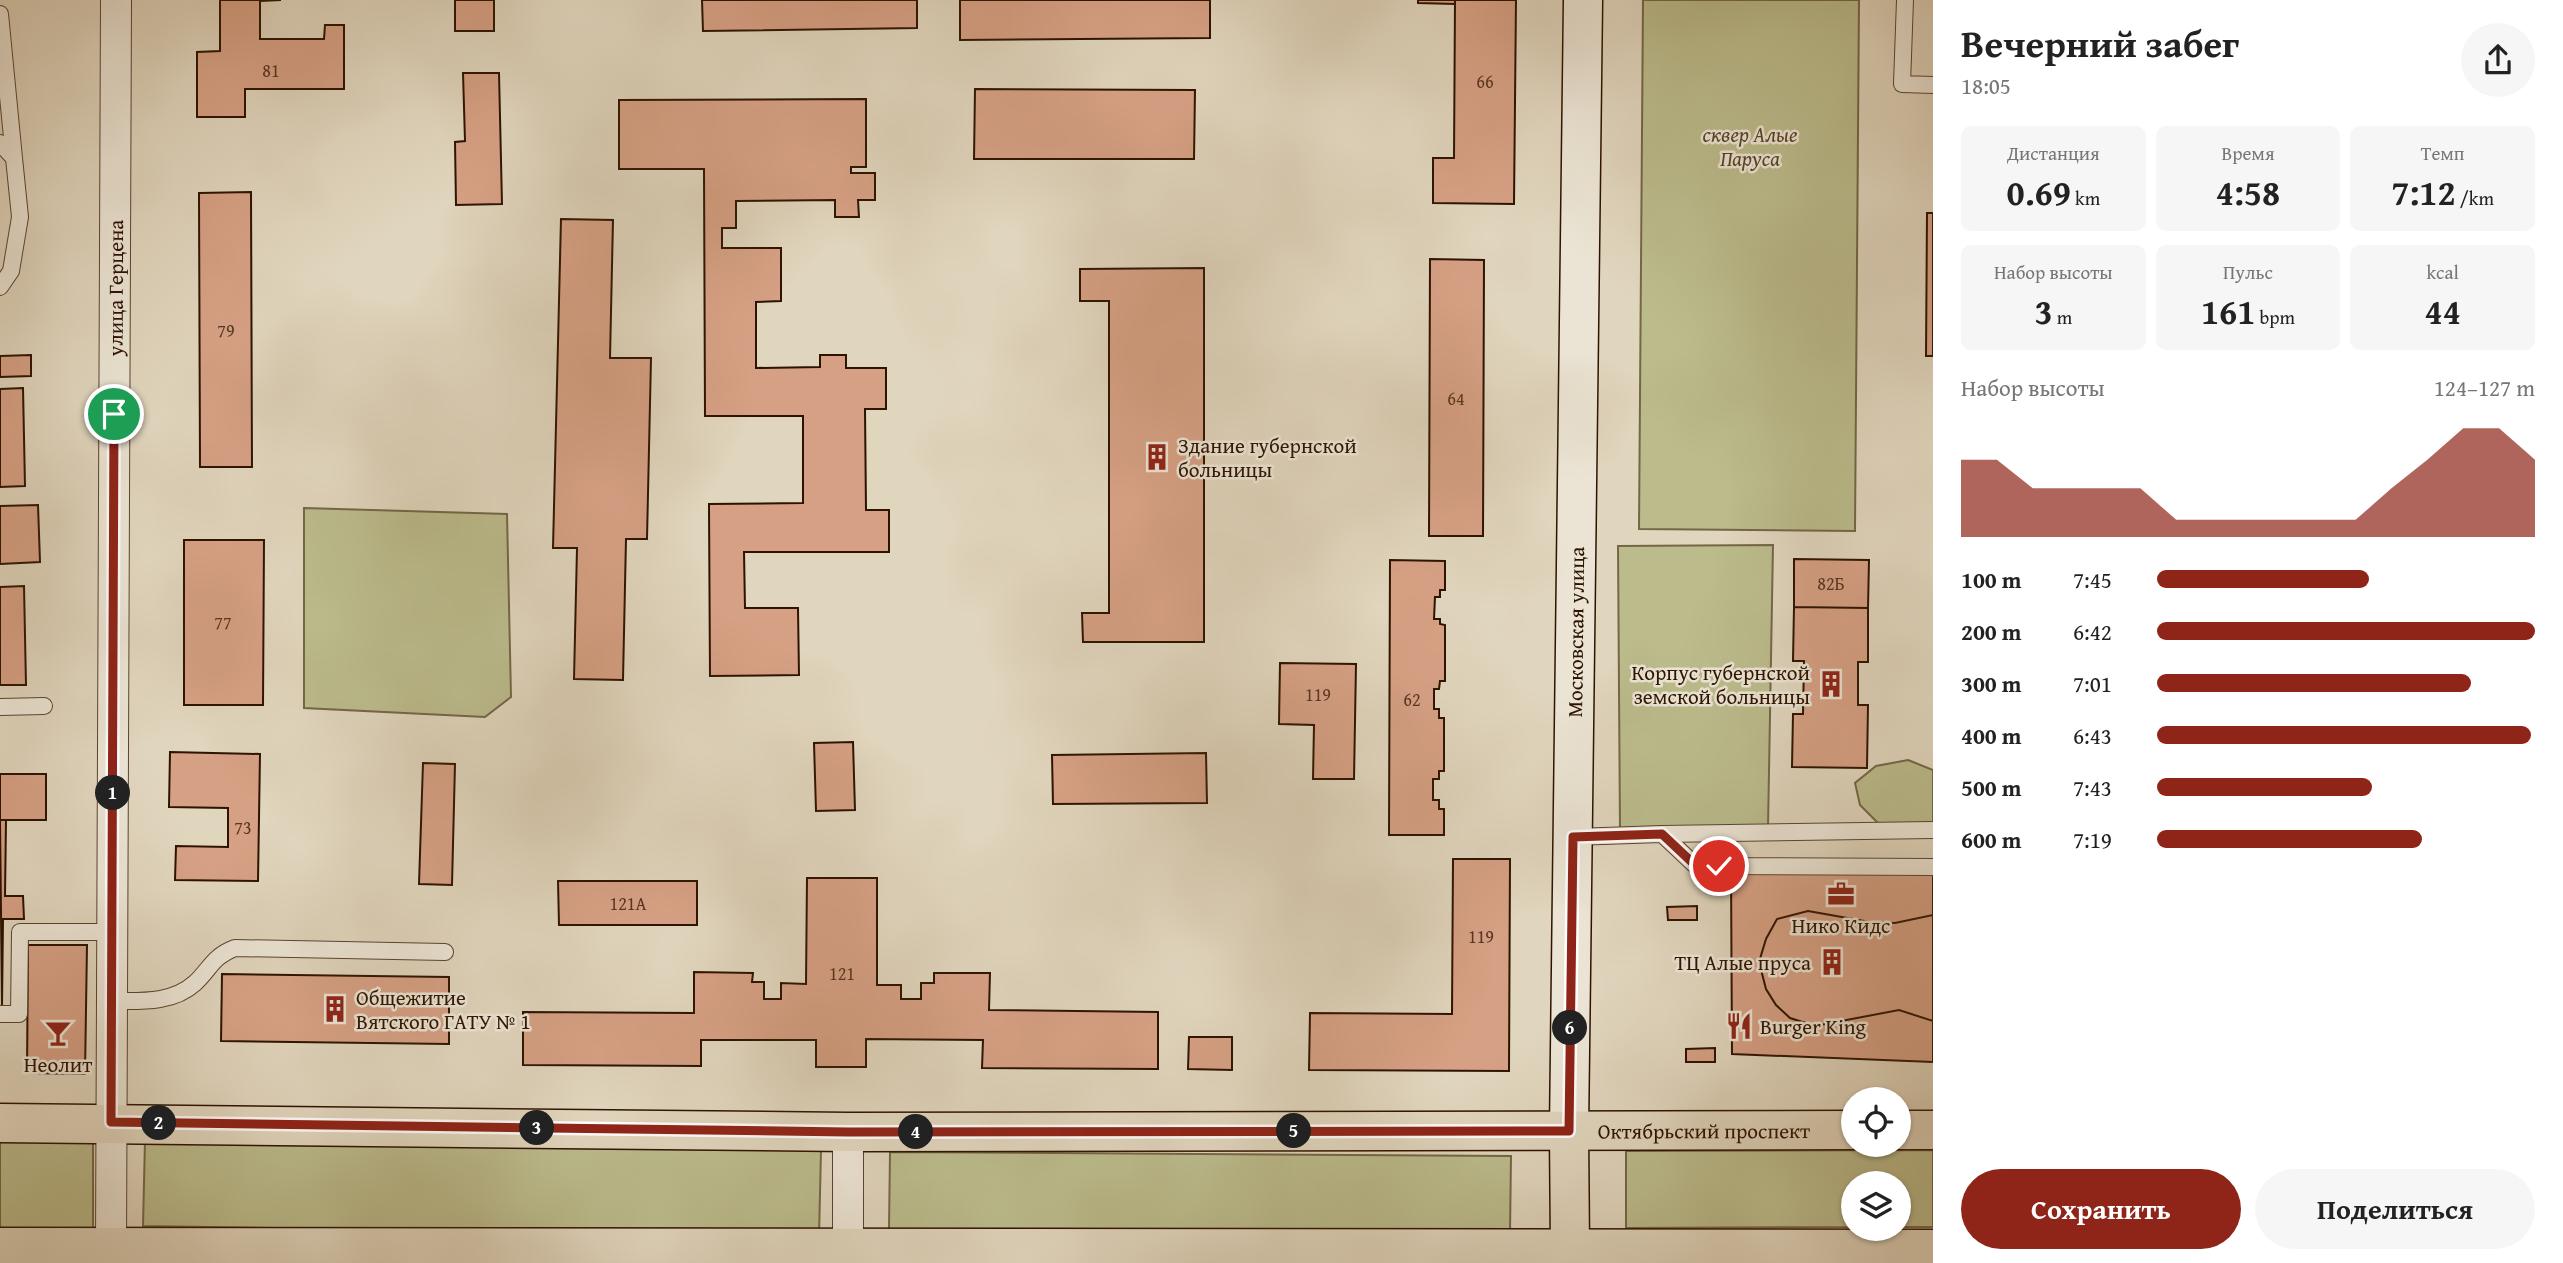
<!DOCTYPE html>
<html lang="ru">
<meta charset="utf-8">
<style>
:root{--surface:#fff;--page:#f6f6f6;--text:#222;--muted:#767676;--accent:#8f2418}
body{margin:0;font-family:"Gentium Book Plus",serif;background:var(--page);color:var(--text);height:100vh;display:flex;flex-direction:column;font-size:26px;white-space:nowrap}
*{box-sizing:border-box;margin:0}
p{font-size:23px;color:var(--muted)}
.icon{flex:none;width:38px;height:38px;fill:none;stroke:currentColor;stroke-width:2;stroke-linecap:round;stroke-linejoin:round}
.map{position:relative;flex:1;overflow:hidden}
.details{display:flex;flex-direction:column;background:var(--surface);width:630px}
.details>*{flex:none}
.buttons{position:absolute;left:1841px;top:1087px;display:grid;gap:14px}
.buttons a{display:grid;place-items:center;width:70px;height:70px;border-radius:50%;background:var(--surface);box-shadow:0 2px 5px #0004;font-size:35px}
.pin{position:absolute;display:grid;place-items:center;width:60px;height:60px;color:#fff;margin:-30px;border:4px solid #fff;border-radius:50%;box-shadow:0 2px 7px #0007}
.km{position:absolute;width:35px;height:35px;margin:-18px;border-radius:50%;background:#222;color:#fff;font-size:19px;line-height:35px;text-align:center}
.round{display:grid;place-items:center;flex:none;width:74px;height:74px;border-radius:37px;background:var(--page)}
.overview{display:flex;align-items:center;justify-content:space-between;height:119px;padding:0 28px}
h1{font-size:38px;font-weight:700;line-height:52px}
.figures{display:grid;grid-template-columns:repeat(3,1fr);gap:10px;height:119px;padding:7px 28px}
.figures div{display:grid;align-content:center;border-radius:10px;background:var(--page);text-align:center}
.figures b{font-size:35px;font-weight:700}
.figures small{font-size:19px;font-weight:400}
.figures p{font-size:19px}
.chart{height:196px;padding:14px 28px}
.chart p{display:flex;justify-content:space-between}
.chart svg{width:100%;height:126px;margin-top:7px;fill:var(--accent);opacity:.7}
.cta{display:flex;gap:14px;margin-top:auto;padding:14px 28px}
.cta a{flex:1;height:80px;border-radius:42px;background:var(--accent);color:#fff;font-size:28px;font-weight:700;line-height:80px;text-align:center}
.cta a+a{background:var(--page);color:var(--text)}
ul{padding:0 28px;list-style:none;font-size:23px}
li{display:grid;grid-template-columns:112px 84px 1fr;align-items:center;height:52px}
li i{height:18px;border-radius:9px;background:var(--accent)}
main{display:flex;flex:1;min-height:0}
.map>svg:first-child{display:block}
</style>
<main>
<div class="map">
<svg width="1933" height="1263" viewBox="0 0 1933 1263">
<rect width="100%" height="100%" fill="#e0d5bd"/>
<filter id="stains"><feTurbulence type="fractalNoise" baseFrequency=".00286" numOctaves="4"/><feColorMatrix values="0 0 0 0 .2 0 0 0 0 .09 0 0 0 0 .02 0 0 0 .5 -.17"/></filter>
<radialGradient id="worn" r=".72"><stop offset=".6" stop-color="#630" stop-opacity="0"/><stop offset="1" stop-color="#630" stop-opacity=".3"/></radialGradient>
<!-- green -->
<path fill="#bbbb8c" stroke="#746746" stroke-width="2" d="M1643,0H1859L1855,531L1639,529Z
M304,508L507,514L511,697L485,717L304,708Z
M1773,545L1768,828L1620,831L1618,546Z
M1908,760L1933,770V827L1883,828L1860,805L1855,783L1876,766Z
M0,1140H93V1229H0Z
M145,1140L821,1150L819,1237L143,1226Z
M1933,1150V1227H1899V1183H1853V1227L1626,1228V1151Z
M890,1152L1511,1156L1510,1233L889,1229Z"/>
<!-- building -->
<path fill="#d6a084" stroke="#2d1300" stroke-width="2" d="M220,0H281L260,1V39H324L325,25H344V89H245V117H197V52L220,51Z
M455,0H494V31H455Z
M702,0H917V28L703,31Z
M960,0H1210V38L960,40Z
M1418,0H1455V4L1418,3Z
M1455,0H1516L1514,204L1433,203V158H1454Z
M463,73H499L502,204L456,205L455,142L465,141Z
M975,89L1195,90L1194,159H974Z
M866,99V167H851V173H875V200H858L859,217H835V200L736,201V228H722V248H781V301L756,302V368L820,367V355H846V368H886V409H865L866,510H889V552H744L745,608H798L799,675L710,676L709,504L803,503V416H705L704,169H619V100Z
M251,192L252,467H200L199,193Z
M1927,213H1933V356H1926Z
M561,219L613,220L610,358H651L647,539H626L623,680L574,679L577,548H553Z
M1430,259L1484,260L1483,536H1429Z
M1204,268V642H1083L1082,613H1109V301H1080V269Z
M31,355V376L0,377V356Z
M23,388L25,486L0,487V389Z
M38,505L40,562L0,564V506Z
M184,540H264L263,705H184Z
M1794,559L1869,560L1868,608L1794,607Z
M1390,560L1445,561V590H1440V597H1435L1434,619H1440V624L1445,625V681H1440L1439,689H1434V709H1439V718H1444V771H1439V779H1433V800H1439V809H1444V835H1389Z
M24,586L26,685H0V587Z
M1794,607L1868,608V662H1858V705H1868L1867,768L1792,767L1793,714H1803L1804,661H1793Z
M1280,663L1356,664L1354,779H1313L1314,725L1279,724Z
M853,742L855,810L816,811L814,743Z
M170,752L260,754L258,881L175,880L176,846L228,847V808L169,807Z
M1206,753L1207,803L1053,804L1052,755Z
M423,763L455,764L452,885L419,884Z
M0,774H46V820H0Z
M0,820H6L5,896H23L24,919H3L2,1007Z
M1453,859H1510L1509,1071L1309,1070L1310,1013L1452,1014Z
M1731,870H1933V1062L1732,1054Z
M807,878H877V985H901V999H921V983H934V973H990L989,1010L1158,1012V1069L982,1068L983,1040L866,1039V1067H816V1040H701V1066L523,1065V1012L694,1013V972L753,973L752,982H764V999H781V983L806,984Z
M558,881H697V925H559Z
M1697,906V920H1668L1667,907Z
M1808,911L1870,922L1895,923L1933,915V1021L1899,1010L1815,1026L1790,1018L1776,1005L1766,989L1759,962L1766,939L1777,919Z
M28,945H87L85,1074L27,1073Z
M222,974L449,977V1044L221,1041Z
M1189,1037H1232V1070L1188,1069Z
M1715,1048V1062H1686V1049Z"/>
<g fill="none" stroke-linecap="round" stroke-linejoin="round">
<defs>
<path id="service" d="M1905,0L1902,84L1933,85
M0,14L14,158
M0,143L14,158L20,217L11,271L0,287
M0,707L44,706
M1662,834L1933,830
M1573,837L1662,834L1696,866L1933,867
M111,1001C139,1001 172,1004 195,983C211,968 212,957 235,948L445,952
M0,1014H19L20,932H112"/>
<g id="minor">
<path d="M848,1132V1263"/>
<path id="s1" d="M111,1247L116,0"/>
</g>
<g id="secondary">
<path id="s2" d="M1569,1131L1583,0"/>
</g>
<g id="primary">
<path id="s3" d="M0,1123L848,1132L1853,1130"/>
<path d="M1899,1130H1933"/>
<path d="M1569,1131L1570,1250"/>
<path d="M0,1247L1933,1249"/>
</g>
</defs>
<!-- service casing -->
<use href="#service" stroke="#5a442f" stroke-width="18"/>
<!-- minor casing -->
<use href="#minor" stroke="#5a442f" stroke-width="32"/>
<!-- secondary casing -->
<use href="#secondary" stroke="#2d1300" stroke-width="41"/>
<!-- primary casing -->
<use href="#primary" stroke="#2d1300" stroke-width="41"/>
<!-- service -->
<use href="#service" stroke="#ebe4d4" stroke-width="16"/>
<!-- minor -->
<use href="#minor" stroke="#ebe4d4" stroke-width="30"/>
<!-- secondary -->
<use href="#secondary" stroke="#ebe4d4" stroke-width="38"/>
<!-- primary -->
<use href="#primary" stroke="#e0d5bd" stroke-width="38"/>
</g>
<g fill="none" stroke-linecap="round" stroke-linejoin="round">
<defs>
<path id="route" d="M114,414L111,1122L848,1132L1569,1131L1573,837L1662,834L1696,866H1719"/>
</defs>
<!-- route casing -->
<use href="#route" stroke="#fff" stroke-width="14"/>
<!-- route -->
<use href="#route" stroke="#8f2418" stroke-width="9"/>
</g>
<!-- icons -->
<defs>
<symbol id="building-bare" viewBox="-9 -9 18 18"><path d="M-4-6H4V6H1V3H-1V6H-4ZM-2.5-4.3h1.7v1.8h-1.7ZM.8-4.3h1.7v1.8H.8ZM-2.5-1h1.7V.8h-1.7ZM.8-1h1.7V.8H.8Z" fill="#8f2418" stroke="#ebe4d4" stroke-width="2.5" paint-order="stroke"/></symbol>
<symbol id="office-bare" viewBox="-9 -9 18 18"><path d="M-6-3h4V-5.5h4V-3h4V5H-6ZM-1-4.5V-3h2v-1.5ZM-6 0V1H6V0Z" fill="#8f2418" stroke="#ebe4d4" stroke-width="2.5" paint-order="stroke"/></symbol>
<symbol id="restaurant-bare" viewBox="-9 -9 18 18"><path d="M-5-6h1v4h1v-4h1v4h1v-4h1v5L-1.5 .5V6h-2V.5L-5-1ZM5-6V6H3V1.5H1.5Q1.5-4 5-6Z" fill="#8f2418" stroke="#ebe4d4" stroke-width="2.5" paint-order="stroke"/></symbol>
<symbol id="bar-bare" viewBox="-9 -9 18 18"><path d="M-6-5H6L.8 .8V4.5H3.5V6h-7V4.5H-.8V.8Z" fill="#8f2418" stroke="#ebe4d4" stroke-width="2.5" paint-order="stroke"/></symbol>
</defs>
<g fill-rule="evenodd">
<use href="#building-bare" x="1138" y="438" width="38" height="38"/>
<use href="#building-bare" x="1812" y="665" width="38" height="38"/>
<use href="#office-bare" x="1822" y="875" width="38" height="38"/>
<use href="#building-bare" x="1813" y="943" width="38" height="38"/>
<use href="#building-bare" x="316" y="990" width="38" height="38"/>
<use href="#restaurant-bare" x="1720" y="1007" width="38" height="38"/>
<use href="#bar-bare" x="39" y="1014" width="38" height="38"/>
</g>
<g text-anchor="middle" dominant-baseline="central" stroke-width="5" stroke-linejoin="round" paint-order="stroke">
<!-- number labels -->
<g font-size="18" fill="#573621">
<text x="271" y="70">81</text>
<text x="1485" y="81">66</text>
<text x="226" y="330">79</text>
<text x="1456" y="398">64</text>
<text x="1831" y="583">82Б</text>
<text x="223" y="622">77</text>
<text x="1318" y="694">119</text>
<text x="1412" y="699">62</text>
<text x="243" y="827">73</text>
<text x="628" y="903">121А</text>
<text x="1481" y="936">119</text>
<text x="842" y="973">121</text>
</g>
<!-- park labels -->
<g font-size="21" font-style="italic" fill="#58452a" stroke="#ebe4d4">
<text x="1750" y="134">сквер Алые<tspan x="1750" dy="24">Паруса</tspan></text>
</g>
<!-- street labels -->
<g font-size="21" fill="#2d1300" stroke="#ebe4d4">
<text stroke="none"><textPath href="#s1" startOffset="959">улица Герцена</textPath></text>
<text stroke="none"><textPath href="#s2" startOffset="499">Московская улица</textPath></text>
<text stroke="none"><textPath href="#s3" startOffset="1704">Октябрьский проспект</textPath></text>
</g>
<!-- poi labels -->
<g font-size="21" fill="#2d1300" stroke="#ebe4d4" text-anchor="start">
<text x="1178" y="445">Здание губернской<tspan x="1178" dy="24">больницы</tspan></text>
<text x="1810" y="672" text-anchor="end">Корпус губернской<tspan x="1810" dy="24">земской больницы</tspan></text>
<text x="1841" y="925" text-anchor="middle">Нико Кидс</text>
<text x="1811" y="962" text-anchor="end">ТЦ Алые пруса</text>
<text x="356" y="997">Общежитие<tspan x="356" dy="24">Вятского ГАТУ № 1</tspan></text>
<text x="1760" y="1026">Burger King</text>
<text x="58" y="1064" text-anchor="middle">Неолит</text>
</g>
</g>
<rect width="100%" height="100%" filter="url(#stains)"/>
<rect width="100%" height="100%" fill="url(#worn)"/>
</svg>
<div class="buttons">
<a><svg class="icon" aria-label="locate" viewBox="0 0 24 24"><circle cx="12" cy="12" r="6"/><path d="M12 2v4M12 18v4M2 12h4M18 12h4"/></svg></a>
<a><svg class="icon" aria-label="layers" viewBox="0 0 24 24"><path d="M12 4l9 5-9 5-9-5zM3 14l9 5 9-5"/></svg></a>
</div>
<div class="pin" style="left:114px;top:414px;background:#1e9e55"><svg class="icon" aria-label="arrive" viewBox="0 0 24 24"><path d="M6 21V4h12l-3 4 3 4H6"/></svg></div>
<div class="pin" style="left:1719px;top:866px;background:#d93025"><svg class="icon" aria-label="check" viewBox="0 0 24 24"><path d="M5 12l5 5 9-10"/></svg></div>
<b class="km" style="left:113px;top:793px">1</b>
<b class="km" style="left:159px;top:1123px">2</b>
<b class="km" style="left:537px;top:1128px">3</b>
<b class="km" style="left:916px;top:1132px">4</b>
<b class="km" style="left:1294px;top:1131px">5</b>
<b class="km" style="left:1570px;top:1028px">6</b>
</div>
<section class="details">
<div class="overview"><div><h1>Вечерний забег</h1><p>18:05</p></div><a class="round"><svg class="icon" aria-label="share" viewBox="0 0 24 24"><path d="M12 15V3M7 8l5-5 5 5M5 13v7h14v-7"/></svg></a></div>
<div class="figures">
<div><p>Дистанция</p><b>0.69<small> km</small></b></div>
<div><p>Время</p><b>4:58</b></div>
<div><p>Темп</p><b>7:12<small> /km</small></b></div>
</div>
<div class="figures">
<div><p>Набор высоты</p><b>3<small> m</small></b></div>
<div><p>Пульс</p><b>161<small> bpm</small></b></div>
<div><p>kcal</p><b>44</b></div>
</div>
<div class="chart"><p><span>Набор высоты</span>124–127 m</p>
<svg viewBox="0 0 160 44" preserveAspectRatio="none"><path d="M0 44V17L10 17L20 27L30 27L40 27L50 27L60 38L70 38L80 38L90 38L100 38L110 38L120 27L130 17L140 6L150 6L160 17V44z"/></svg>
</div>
<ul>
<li><b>100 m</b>7:45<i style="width:56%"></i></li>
<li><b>200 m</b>6:42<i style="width:100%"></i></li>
<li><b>300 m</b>7:01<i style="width:83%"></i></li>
<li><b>400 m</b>6:43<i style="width:99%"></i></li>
<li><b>500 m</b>7:43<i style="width:57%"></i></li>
<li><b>600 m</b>7:19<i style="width:70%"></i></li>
</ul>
<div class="cta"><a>Сохранить</a><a>Поделиться</a></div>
</section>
</main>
